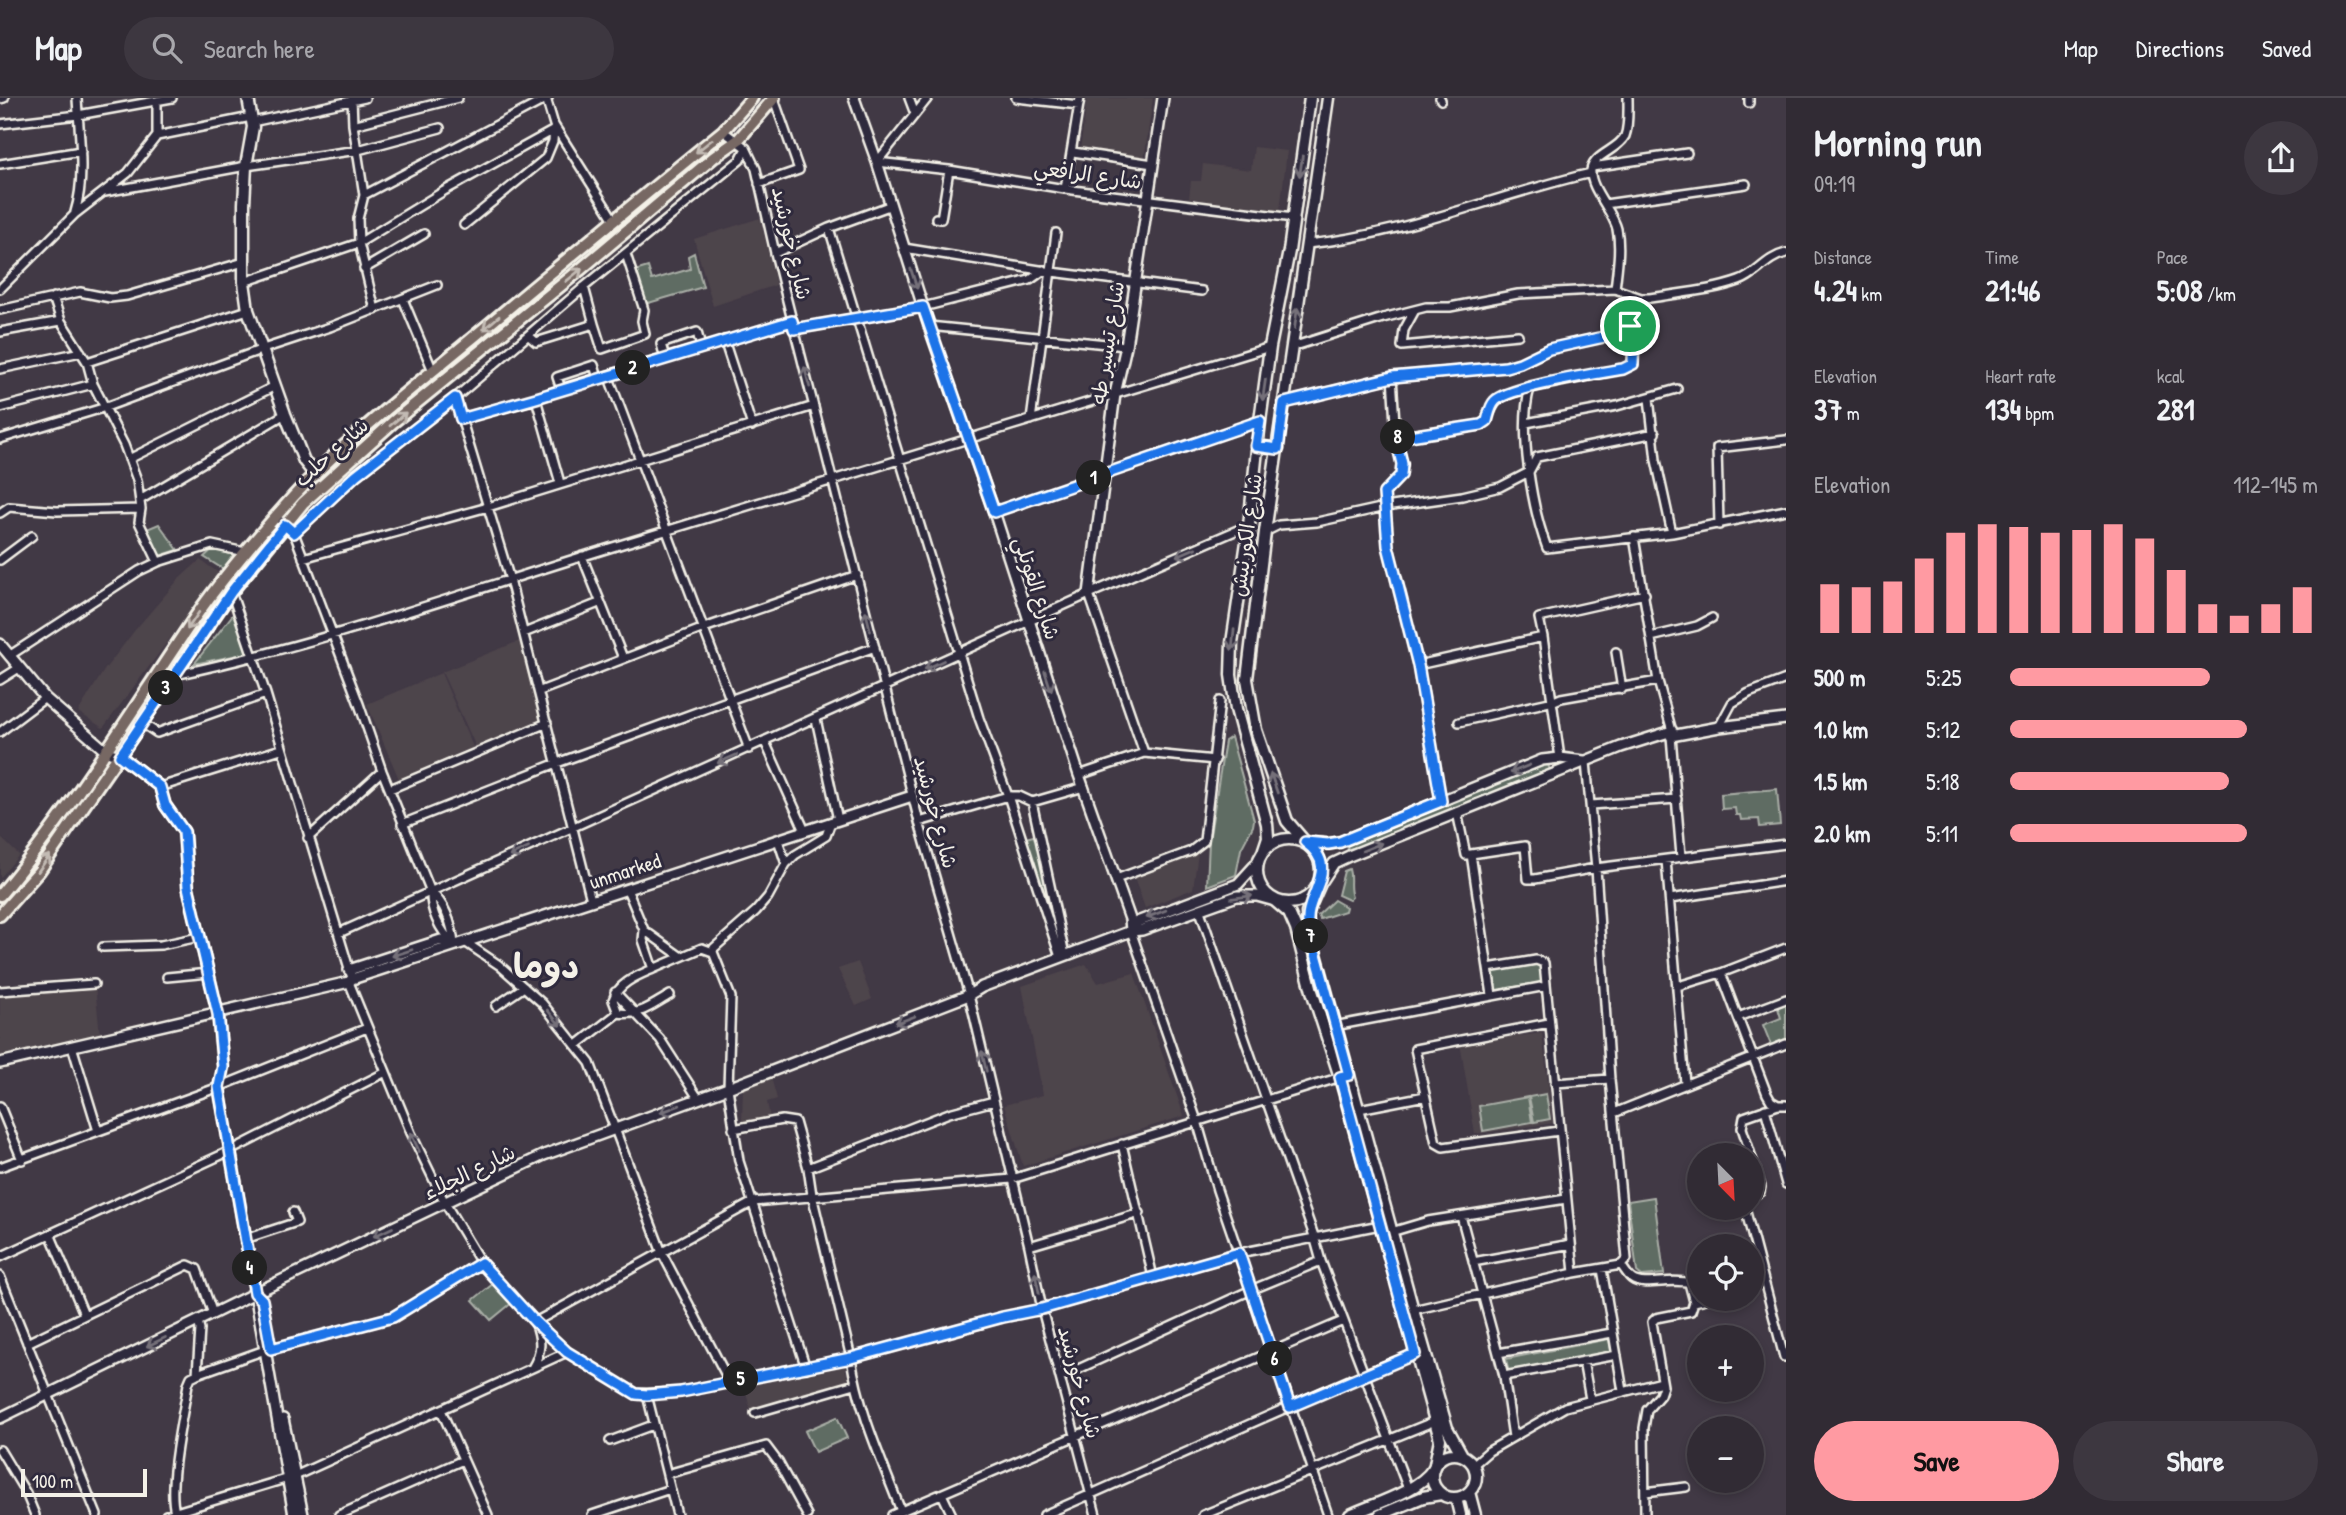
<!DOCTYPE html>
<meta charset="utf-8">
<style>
:root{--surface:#312b34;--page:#3d3740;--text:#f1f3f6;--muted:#a8a7ac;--line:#4c474f;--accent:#ff9aa2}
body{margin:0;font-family:"Patrick Hand","Playpen Sans Arabic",sans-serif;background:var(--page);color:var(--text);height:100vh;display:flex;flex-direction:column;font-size:26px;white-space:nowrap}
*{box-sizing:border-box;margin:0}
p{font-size:23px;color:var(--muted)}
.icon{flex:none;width:38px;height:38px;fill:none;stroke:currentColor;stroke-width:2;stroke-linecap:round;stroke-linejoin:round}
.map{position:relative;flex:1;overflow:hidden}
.side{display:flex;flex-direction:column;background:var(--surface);width:560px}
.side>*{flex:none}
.needle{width:46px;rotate:156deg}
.fabs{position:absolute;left:1687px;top:1045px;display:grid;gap:14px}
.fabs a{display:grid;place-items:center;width:77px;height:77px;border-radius:50%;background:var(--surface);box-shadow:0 4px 10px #0003,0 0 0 2px var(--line);font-size:35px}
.scale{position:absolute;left:21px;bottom:18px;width:126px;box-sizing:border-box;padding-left:7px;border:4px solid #f4f1e8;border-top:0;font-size:19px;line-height:24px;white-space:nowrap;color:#f4f1e8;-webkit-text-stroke:5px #2f2a3d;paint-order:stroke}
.pin{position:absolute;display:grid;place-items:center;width:60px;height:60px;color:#fff;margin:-30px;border:4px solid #fff;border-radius:50%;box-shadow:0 2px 7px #0007}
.km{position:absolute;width:35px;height:35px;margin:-18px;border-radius:50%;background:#222;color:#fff;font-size:19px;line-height:35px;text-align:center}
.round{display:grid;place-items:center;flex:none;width:74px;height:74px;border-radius:37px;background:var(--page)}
.headline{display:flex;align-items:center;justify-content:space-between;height:119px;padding:0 28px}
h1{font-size:38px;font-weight:700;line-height:52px}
.stats{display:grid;grid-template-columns:repeat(3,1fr);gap:10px;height:119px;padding:7px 28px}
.stats div{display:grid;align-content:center}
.stats b{font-size:30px;font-weight:700}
.stats small{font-size:19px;font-weight:400}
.stats p{font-size:19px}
.chart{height:196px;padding:14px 28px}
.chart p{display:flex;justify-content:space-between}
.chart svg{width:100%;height:126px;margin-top:7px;stroke:var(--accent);stroke-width:6}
.cta{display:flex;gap:14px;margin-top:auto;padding:14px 28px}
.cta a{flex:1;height:80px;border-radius:42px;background:var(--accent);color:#111;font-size:28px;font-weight:700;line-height:80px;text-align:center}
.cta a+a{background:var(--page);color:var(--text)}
ul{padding:0 28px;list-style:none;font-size:23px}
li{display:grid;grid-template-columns:112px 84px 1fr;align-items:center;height:52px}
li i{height:18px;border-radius:9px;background:var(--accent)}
header{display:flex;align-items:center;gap:42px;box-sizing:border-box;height:98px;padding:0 35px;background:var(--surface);border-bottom:2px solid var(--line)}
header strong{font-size:33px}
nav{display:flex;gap:38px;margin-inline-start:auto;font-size:24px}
.search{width:490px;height:63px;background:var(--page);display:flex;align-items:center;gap:18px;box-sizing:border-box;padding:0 24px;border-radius:38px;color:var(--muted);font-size:26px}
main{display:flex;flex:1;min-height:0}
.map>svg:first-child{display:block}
</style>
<header>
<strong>Map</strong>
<div class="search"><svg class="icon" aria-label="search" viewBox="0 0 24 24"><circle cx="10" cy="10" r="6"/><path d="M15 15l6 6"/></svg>Search here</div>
<nav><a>Map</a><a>Directions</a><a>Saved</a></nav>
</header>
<main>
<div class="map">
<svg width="1786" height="1417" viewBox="0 0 1786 1417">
<rect width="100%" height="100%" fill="#413945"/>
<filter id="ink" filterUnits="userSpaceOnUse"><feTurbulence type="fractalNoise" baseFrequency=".0143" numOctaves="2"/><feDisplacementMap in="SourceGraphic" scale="14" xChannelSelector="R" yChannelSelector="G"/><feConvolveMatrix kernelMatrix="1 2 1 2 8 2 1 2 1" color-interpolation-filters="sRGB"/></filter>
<g filter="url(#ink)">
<!-- built -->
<path fill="#4e444b" d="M1087,0H1153L1144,62L1080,53Z
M1254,49L1287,53L1280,113L1189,100L1191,83H1201L1203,66L1251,72Z
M760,120L776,187L713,208L694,141Z
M200,462L219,475L103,630L78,614L105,571L135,532L179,481Z
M524,541L543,620L476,649L442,574Z
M441,575L473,649L399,681L367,606Z
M0,739L19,757L0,780Z
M1199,748L1193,791L1145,810L1132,774Z
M858,864L872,901L856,908L838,871Z
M1086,866L1098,885L1134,875L1184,1018L1023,1068L1004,1007L1043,997L1022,888Z
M95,888L100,937L0,958V895Z
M1542,935L1553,1025L1475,1036L1460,945Z
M770,976L777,1001L767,1004L770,1020L742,1024L743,988Z
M844,1265L849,1287L750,1311L745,1289Z"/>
<!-- green -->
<path fill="#5e6c63" stroke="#a9aea6" stroke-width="2" d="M694,155L703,189L645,206L635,173L648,169L652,182L690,171L688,158Z
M159,426L178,452L159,458L147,431Z
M214,450L236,458L223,471L204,459Z
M234,515L248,555L194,566Z
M1231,639L1254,722L1253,728L1241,751L1236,777L1207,788L1209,743L1225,643Z
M1547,664L1550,672L1359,749L1348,751L1346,747L1352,742Z
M1777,691L1780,727L1760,729L1759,721L1741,722L1740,717H1736L1735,710L1722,711L1721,696Z
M1037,737L1053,813L1049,814L1026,740Z
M1349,771C1352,781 1348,789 1352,799L1349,802L1338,797L1344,773Z
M1334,802L1346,809L1345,813L1320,821L1318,817Z
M1539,866L1542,870L1543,884L1496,892L1493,873Z
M1786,904V941L1771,947L1763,927L1781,920L1777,907Z
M1546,996L1550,1021L1534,1024L1529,999Z
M1528,999L1532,1024L1483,1033L1479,1008Z
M1654,1099L1664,1176L1642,1178L1637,1174L1628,1103Z
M494,1185L513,1204L491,1222L473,1202Z
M1609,1241L1612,1256L1509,1276L1506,1261Z
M837,1319L847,1340L815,1354L805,1333Z"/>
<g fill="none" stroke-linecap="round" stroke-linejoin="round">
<defs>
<path id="minor" d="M352,0L353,27L364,97L358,121L359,145L375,212
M546,0L554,27L614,122
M909,0L915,16
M1016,0L1079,7
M1440,0L1441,2
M0,1L4,0
M1749,5V0
M252,24L365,0
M0,26L78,17L172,0
M353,27L458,0
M723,33L746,50L756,71L775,155L919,724L969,897L1029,1148L1042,1211L1096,1417
M157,38L251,19
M1073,54L1153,66
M877,64L949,72L1065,91L1293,120
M877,64L928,0
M0,66L81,53
M1592,69L1687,55
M759,86L799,72L774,1
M1065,91L1080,0
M105,94L246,68L358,52L440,30
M364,97L548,0
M1605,106L1746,86
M75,114C86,79 79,37 77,0
M936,120L941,121L949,72
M464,127L546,60L553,43L554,31
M829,130L979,620L1008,698L1060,859
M1307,146C1404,137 1496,97 1591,75
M904,150L1052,174L1202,193
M775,155L829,130L889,108
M364,171L424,136
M244,184L359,145L444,93L554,32
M584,189L594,226
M0,191L75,116L128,75L157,38V3
M1615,191C1617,172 1621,150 1617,131C1613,113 1589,90 1591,72C1594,56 1618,52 1625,38C1629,28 1628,11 1628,0
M53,199L61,223L87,264L93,286L124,347L137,382L141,411
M403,201L433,273
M0,212L80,194L110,200L127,198L244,164
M1415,212L1404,232L1402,248L1518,237
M929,228L1126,248
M1630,228L1634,235L1633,266L1623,271L1530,290C1518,331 1532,410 1547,450L1672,435L1786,412
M794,231L923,209L1030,182L1044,172
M0,234L61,223
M529,238L536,244L594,226L602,251L645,236L642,223L644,212L626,156
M724,242L752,328
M1292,249L1383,220L1426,209H1450L1518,196L1615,191L1641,200H1650C1679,195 1711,193 1739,183C1757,177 1765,160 1786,155
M665,260L661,246L697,234L701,249
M87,264L248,212
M0,271L81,254
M608,277L749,651
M1392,279L1396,340L1403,366L1401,377L1384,395L1388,448L1418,567L1441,703
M561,291L557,279L594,267L598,280
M455,300L510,482L591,802
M1649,300L1656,362L1672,435
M536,301L560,385
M1285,305L1392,279L1506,269L1520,265L1549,251L1622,235L1630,228L1641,200
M0,310L93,286
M461,321L536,301L561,291L792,223
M1031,322L1056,135
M1526,325L1617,308L1677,291
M1396,340L1481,327L1487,323C1495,296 1505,297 1530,290
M0,341L106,309L263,251L330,229L437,187
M129,361L275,288
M140,402L285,316
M994,414L1260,323
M0,415L9,409L57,413L141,411L139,424L158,464
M276,419L294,435L359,606L382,673L431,794C430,815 440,832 454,847
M1719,427L1717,350L1786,342
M1265,434L1279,427L1317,424L1385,409L1462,398L1500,389L1529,374L1537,359L1655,335
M294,435L356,377L455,300L584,189L740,62L746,50
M1634,439L1658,583L1672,633
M582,458L623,560
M303,460L488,409L814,308
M0,462L32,438
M231,494L266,596L351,877
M1089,496L1144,655
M524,535L599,505
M1543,539L1539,520L1645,496
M1651,539L1697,528L1712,520
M1616,554L1622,591
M9,558L139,473L158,464L212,447L245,454
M1418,567L1543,539L1560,660
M175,577C325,545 469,493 616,448C834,381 1052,315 1270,249
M0,582L19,570
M540,593L704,530L857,477
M816,621L838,722
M1459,624L1554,603L1561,600L1658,583
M142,625L157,635L266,596
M1719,629L1732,605L1749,595L1786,581
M0,634L45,600
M1671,638L1681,758
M765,644L805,733
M1079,677L1144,655L1215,662
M160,689L281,651
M390,691L547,625
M1032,704L1084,689
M1591,707L1677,701
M1457,714L1466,757L1471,756
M919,724L1008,698H1019L1032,704L1065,857
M402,726L557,665L875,549
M308,740L382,673
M778,742L786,766
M1666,762L1685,985
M1116,781L1191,753L1204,743L1220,603
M627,791L644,832
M431,794C446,807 452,826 454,846
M1670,801L1786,783
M1200,813L1314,1138L1321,1163L1408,1391
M1131,833L1197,1023L1217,1092L1328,1417
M339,835L1089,496L1249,427
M465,844L499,867L542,905L590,965L662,1155L729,1283
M103,849L161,847L199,839
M1488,870L1536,862L1544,865L1574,1175
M653,871L702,850L713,854
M1721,875L1767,996L1771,1003L1778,1007
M167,879L209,875
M349,884L411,1035L445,1105L481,1165L535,1224L567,1254L636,1296L681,1294L851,1260L1003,1219L1042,1211L1239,1155L1380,1127
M1678,888L1721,875L1786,850
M0,893L94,886
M615,894L660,941L698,1000
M1492,897L1471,756L1525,748L1528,781H1535L1596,770L1786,746
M496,908L524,889
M618,915C641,918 652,907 670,897
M1738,919L1786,901
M1549,925L1415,951L1436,1045L1443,1049L1559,1033
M1334,928L1546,888
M577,947L618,915L613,902C618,885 637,878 653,871L643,842L644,832L680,858
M72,948L98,1033
M1555,985L1610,981
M0,1008L22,1062
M1359,1011L1425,998
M1765,1011L1786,1086
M1614,1015L1786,946
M733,1031L782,1022L795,1024L808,1070L812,1097L851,1260C859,1314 882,1363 901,1413
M1122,1046L1153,1179
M1751,1057L1742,1030L1744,1019L1778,1007H1786
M1752,1060L1761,1089L1760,1094L1752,1098
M0,1069L219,989L367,930
M808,1070L949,1015L994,1003
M1745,1110L1784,1259H1786
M1461,1118L1498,1255
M1391,1134L1428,1123L1566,1101
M51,1138L84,1216
M245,1141L297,1124L293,1114
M1029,1148L1140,1115
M0,1159L230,1053L386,974
M1473,1164L1571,1146
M1621,1167C1624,1171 1628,1178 1632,1181C1644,1190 1672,1179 1689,1185L1694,1204L1691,1213L1656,1220L1652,1224L1663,1288L1660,1297L1647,1312L1644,1330L1645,1417
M1602,1171L1623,1293
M0,1178L97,1417
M1694,1204L1711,1200
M1413,1212L1574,1175L1621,1167L1627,1161L1610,981L1596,770L1586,664
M1612,1235L1498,1255L1504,1278L1617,1257
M27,1245L188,1167L197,1171L213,1216
M270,1251L393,1219L481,1165
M1583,1263L1590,1301
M532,1270C542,1254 542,1242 535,1224L753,1104L1012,1081L1344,978
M806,1270L739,1063L728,990L731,899L713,854L714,850L756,813L768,799L786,766L795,757L826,738L831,724
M197,1276L265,1252
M1504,1278L1513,1339
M1061,1279L1251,1192L1321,1163
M647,1297L677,1417
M441,1312L488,1417
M755,1315L855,1286
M610,1343L653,1327
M0,1352L26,1395L35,1417
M1473,1367L1489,1353L1565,1309L1662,1284
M667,1376L766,1348L778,1364L807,1417
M1645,1394L1686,1389
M942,1396L952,1417
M175,1414C167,1387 183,1317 188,1286L191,1279L197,1276L200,1231L198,1224
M166,1417L295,1378L567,1254
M339,1417L463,1362
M592,1417L670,1391
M892,1417L1343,1223
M1044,1417L1363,1276L1415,1256
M1203,1417L1435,1323"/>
<path id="tertiary" d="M854,0L877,64L929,228L994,414L1079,677L1130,821L1131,833
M1089,496L1115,296L1126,248L1163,0
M0,546L45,600L107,654L120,658L160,689L165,707L184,734L188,789L218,916L223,969L219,989L294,1417
M1305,744L1328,746L1340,744L1542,662L1560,660L1584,663
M1319,788L1334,765L1349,758L1621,649L1672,633L1671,638L1719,629L1786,621
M1131,833L1137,824L1238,786L1258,764
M349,872L441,842L454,847
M0,965L349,884L352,881L912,698
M0,1320L255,1195L544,1057L728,990L969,897L982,889L1131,833L1142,832L1237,798H1257L1275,803
M283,1321L303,1417"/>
<path id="secondary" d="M248,0L253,29L246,68L244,106V184L248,212L285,316L304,363L315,377
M1256,348L1278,351
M1257 773a32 32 0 1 1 64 0a32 32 0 1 1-64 0Z
M1305,744L1287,723L1256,632L1247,581L1265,434L1328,0
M1263,754L1268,739L1267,726L1236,611L1231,577L1232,545L1248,437L1260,323L1270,249L1289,153L1310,0
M1319,788L1307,815L1308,827L1413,1212L1447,1330L1462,1357
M1275,803L1289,815L1296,831L1312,893L1340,979L1440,1341L1435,1366
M1432 1378a22 22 0 1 1 44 0a22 22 0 1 1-44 0Z
M1469,1394L1475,1417
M1456,1400L1460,1417
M1350,1417C1374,1406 1419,1393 1433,1371
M1380,1417L1423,1399L1441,1396"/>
<path id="primary" d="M0,797C73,710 132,612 196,518C225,476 259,437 293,399C345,342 410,292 469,243C553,173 638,102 723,33L752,0
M0,817L39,773L231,494L303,405L393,324L575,176L714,59L738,42L774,0"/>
</defs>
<!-- minor casing -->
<use href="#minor" stroke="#f4f1e8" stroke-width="12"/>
<!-- tertiary casing -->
<use href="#tertiary" stroke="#f4f1e8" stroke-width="14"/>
<!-- secondary casing -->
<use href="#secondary" stroke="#f4f1e8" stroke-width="15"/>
<!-- primary casing -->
<use href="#primary" stroke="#f4f1e8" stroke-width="16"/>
<!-- minor -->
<use href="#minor" stroke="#2f2a3d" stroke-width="7"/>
<!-- tertiary -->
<use href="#tertiary" stroke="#2f2a3d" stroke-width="9"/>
<!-- secondary -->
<use href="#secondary" stroke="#2f2a3d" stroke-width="10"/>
<!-- primary -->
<use href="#primary" stroke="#776864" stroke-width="10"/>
</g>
<!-- one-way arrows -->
<defs><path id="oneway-shaft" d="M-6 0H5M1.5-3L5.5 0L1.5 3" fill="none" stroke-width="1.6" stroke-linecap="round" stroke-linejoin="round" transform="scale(1.75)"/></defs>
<g stroke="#c2bab3">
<use href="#oneway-shaft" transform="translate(704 48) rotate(141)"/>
<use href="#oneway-shaft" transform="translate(574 177) rotate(-39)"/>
<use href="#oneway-shaft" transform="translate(491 225) rotate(140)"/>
<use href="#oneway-shaft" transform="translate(398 321) rotate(-40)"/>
<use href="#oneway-shaft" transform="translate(193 523) rotate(124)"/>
<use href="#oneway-shaft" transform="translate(44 765) rotate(-55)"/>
</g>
<g stroke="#747079">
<use href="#oneway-shaft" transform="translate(1301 68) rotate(98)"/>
<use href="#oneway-shaft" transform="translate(914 181) rotate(72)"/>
<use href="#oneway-shaft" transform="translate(1296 220) rotate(-82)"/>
<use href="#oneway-shaft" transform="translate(807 279) rotate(-105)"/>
<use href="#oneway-shaft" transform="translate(1264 292) rotate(98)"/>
<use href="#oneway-shaft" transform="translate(1186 454) rotate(157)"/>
<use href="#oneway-shaft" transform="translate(868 523) rotate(-104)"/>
<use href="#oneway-shaft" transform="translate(1233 542) rotate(96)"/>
<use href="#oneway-shaft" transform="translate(934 567) rotate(155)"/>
<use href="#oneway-shaft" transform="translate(1048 583) rotate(72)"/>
<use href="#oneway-shaft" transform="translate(727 661) rotate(156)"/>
<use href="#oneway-shaft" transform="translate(1520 671) rotate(158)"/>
<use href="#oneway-shaft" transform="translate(1274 685) rotate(-109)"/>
<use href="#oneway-shaft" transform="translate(1372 749) rotate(-22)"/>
<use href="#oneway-shaft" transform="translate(519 754) rotate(156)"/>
<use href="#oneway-shaft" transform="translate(1242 799) rotate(-8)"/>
<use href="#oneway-shaft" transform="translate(1156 816) rotate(159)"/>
<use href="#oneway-shaft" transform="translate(402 855) rotate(162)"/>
<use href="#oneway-shaft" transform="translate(554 920) rotate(50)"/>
<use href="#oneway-shaft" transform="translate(905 922) rotate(159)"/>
<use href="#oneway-shaft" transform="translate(984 963) rotate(-103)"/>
<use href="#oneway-shaft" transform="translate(670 1011) rotate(159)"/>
<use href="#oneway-shaft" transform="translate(415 1044) rotate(-115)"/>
<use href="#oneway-shaft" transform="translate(383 1134) rotate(155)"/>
<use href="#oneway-shaft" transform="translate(1037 1185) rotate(-102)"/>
<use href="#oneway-shaft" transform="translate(156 1244) rotate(154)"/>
</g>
</g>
<g fill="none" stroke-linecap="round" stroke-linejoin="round" filter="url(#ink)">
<defs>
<path id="route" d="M923,209L994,414L1260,323L1256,348L1278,351L1284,305L1392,279L1506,269L1520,265L1549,251L1622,235L1630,228L1634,235L1633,266L1623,271C1600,275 1508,289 1495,303C1490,308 1489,316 1487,323L1481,327L1396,340L1402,366L1401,377L1384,395L1388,448L1418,567L1441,703L1340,744L1328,746L1305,744C1342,771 1305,794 1308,827L1349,977L1340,979L1415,1256L1290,1309L1239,1155L1042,1211L1003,1219L851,1260L681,1294L647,1297L636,1296L567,1254L535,1224L481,1165L393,1219L271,1251L262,1202L255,1195L219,989L223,969L218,916L188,789L184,734L165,707L160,689L120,658L231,494L285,427L294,435L356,377L455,300L461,321L536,300L792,223L794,231Z"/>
</defs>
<!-- route casing -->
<use href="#route" stroke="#fff" stroke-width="14"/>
<!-- route -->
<use href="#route" stroke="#1a73e8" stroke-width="9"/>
</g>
<g text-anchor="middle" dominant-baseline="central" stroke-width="6" stroke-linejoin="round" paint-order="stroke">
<!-- street labels -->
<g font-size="21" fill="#f4f1e8" stroke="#2f2a3d">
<text transform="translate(1088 76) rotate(8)">شارع الرافعي</text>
<text transform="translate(792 145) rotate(77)">شارع خورشيد</text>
<text transform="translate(1107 245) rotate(-81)">شارع تيسير طه</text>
<text transform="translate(331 354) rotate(-42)">شارع حلب</text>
<text transform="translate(1246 437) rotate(-82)">شارع الكورنيش</text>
<text transform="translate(1037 490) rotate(72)">شارع القوتلي</text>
<text transform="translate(936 714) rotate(75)">شارع خورشيد</text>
<text transform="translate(625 773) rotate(-18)">unmarked</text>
<text transform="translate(469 1074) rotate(-26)">شارع الجلاء</text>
<text transform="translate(1080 1284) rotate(75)">شارع خورشيد</text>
</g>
<!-- town labels -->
<g font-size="35" font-weight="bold" fill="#f4f1e8" stroke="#2f2a3d">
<text x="546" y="867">دوما</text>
</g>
</g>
</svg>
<div class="fabs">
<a><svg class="needle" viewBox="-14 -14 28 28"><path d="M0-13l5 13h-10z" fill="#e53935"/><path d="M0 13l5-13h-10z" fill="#a8a7ac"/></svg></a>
<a><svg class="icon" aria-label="locate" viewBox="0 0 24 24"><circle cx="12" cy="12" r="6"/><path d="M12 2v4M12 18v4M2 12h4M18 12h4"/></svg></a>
<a>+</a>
<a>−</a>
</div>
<div class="scale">100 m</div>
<div class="pin" style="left:1630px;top:228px;background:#1e9e55"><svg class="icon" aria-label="arrive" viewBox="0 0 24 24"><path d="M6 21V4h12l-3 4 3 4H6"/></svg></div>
<b class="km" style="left:1094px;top:380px">1</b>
<b class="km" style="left:633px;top:270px">2</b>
<b class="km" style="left:166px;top:590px">3</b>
<b class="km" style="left:250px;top:1170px">4</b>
<b class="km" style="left:741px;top:1281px">5</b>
<b class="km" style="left:1275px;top:1261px">6</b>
<b class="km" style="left:1311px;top:838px">7</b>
<b class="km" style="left:1398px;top:339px">8</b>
</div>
<section class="side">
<div class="headline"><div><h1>Morning run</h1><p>09:19</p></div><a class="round"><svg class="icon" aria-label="share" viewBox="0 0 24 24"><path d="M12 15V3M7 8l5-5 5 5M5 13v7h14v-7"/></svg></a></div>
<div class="stats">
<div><p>Distance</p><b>4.24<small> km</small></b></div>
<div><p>Time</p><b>21:46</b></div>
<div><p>Pace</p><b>5:08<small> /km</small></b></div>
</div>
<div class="stats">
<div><p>Elevation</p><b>37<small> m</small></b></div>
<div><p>Heart rate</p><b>134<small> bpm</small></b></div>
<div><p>kcal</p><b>281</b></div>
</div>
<div class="chart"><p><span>Elevation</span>112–145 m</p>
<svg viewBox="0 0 160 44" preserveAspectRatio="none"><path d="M5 44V27M15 44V28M25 44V26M35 44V18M45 44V9M55 44V6M65 44V7M75 44V9M85 44V8M95 44V6M105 44V11M115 44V22M125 44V34M135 44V38M145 44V34M155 44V28"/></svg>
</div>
<ul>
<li><b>500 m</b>5:25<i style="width:65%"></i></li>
<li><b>1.0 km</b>5:12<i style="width:77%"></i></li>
<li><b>1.5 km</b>5:18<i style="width:71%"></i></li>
<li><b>2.0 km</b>5:11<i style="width:77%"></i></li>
</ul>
<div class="cta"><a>Save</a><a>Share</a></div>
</section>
</main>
